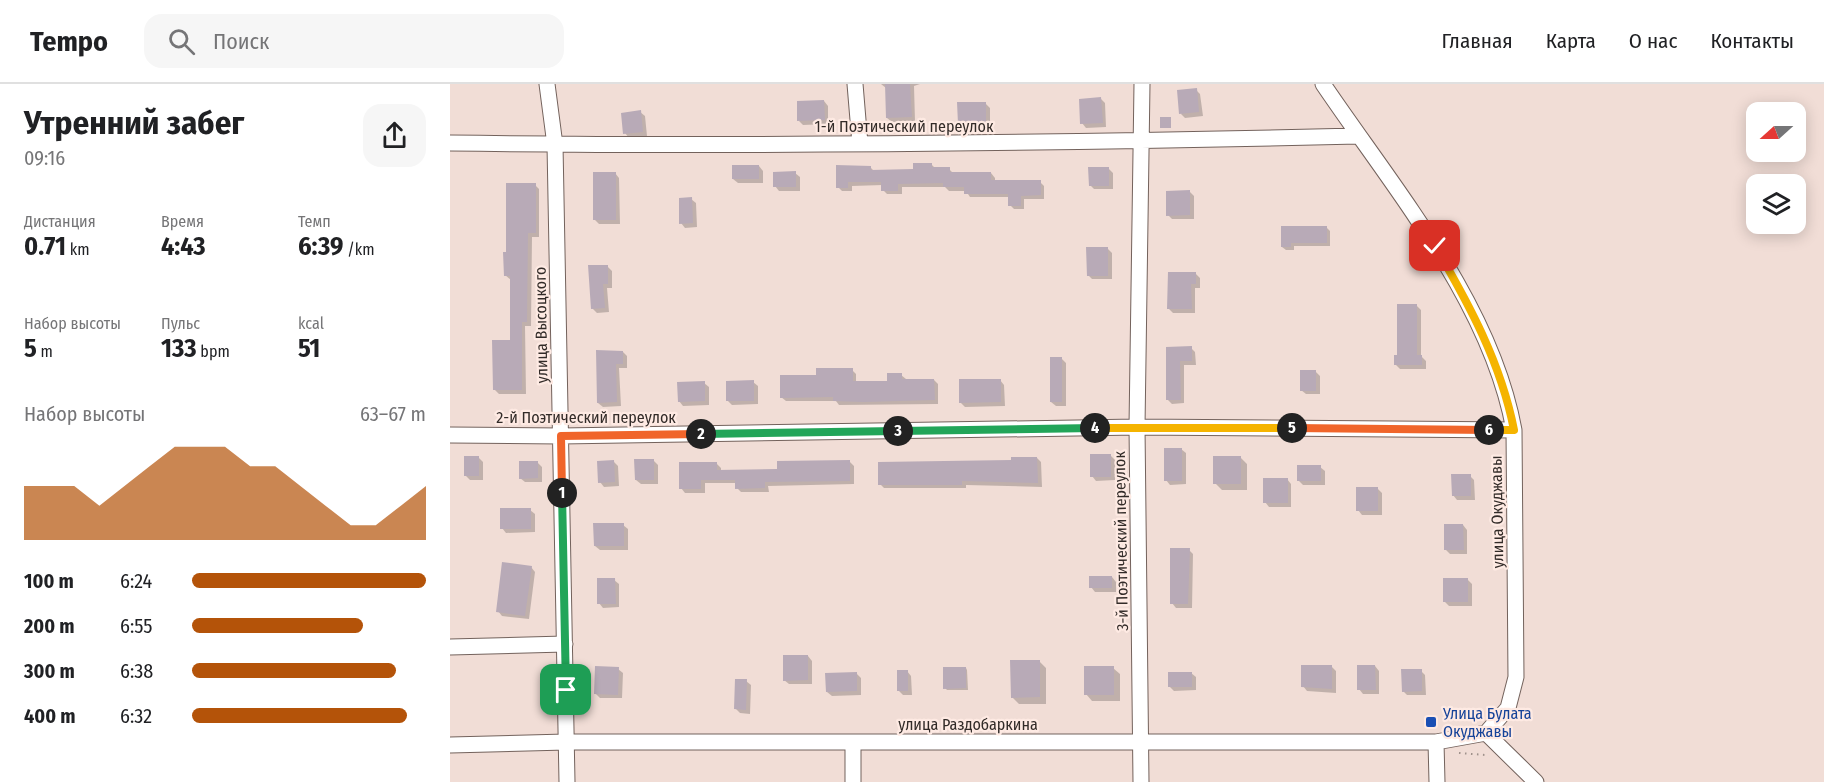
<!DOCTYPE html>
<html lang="ru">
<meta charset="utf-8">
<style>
:root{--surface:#fff;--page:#f6f6f6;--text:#202124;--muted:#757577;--line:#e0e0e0;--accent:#b45309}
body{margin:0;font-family:"Fira Sans Condensed",sans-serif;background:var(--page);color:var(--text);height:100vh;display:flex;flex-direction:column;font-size:22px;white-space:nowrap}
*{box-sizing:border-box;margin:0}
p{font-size:20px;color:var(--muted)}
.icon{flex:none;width:33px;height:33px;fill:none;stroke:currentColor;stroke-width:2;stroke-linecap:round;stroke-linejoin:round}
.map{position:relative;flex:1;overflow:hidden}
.sheet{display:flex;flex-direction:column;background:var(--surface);width:450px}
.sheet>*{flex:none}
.needle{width:39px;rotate:249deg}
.fabs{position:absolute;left:1296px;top:18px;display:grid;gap:12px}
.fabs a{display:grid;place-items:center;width:60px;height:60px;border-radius:12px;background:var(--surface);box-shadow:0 3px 15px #0003;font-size:30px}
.pin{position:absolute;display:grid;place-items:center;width:51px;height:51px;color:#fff;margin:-26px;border-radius:12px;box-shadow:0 3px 9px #0006}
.km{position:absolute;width:30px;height:30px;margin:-15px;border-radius:50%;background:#222;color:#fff;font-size:16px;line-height:30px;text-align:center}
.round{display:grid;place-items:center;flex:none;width:63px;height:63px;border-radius:18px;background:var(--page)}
.headline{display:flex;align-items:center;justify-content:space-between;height:102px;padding:0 24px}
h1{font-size:33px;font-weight:700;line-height:45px}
.figures{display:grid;grid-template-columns:repeat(3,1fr);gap:9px;height:102px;padding:6px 24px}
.figures div{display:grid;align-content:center}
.figures b{font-size:26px;font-weight:700}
.figures small{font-size:16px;font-weight:400}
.figures p{font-size:16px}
.chart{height:168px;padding:12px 24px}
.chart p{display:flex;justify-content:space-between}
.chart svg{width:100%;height:108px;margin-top:6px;fill:var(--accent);opacity:.7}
ul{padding:0 24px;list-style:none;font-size:20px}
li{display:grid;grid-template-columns:96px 72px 1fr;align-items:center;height:45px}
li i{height:15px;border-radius:8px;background:var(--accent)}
header{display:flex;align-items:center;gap:36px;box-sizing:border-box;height:84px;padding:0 30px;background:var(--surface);border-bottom:2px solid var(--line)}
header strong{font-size:28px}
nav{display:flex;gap:33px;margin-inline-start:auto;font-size:21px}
.search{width:420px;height:54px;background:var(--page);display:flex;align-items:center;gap:15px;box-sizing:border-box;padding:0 21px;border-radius:18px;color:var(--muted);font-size:22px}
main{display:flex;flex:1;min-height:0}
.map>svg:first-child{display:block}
</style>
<header>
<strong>Tempo</strong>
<div class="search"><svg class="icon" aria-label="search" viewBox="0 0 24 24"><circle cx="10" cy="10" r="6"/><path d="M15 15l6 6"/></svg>Поиск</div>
<nav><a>Главная</a><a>Карта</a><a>О нас</a><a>Контакты</a></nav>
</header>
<main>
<section class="sheet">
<div class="headline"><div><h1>Утренний забег</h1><p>09:16</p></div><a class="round"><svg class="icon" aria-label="share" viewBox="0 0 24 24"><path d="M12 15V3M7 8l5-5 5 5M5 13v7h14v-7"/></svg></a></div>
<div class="figures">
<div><p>Дистанция</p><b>0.71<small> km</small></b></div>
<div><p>Время</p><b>4:43</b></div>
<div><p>Темп</p><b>6:39<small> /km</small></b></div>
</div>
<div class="figures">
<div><p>Набор высоты</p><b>5<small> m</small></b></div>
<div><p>Пульс</p><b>133<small> bpm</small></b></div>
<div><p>kcal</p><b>51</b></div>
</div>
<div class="chart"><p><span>Набор высоты</span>63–67 m</p>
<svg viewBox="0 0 160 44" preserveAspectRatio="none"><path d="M0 44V22L10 22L20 22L30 30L40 22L50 14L60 6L70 6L80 6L90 14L100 14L110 22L120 30L130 38L140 38L150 30L160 22V44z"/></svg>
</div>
<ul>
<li><b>100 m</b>6:24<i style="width:100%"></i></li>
<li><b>200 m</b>6:55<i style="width:73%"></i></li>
<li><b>300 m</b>6:38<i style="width:87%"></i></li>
<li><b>400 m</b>6:32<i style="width:92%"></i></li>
</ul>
</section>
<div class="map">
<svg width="1374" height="698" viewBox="0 0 1374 698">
<rect width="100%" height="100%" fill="#f1ddd6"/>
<!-- shadow -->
<path fill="#0003" d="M431,0H470L464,2L465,37L442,38L437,34L436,4Z
M746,6L750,10L753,32L735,34L731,30Z
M651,15L655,19L656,43L636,44L632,39Z
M374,17L378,22V40L353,41L349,37Z
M535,19L540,24V43L514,44L509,39Z
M190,28L195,32L197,52L179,54L175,49Z
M481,80L486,85H499L504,90L541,89L545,94V98H590L594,102V115H574V125H564L560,121L559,113H520L516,107H499L495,103H452V110H437L433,106V101L402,102V107H392L388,103L420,83L424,87H465Z
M309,82L313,87V99H288L283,95Z
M658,84L663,89V105H644L640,101Z
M165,89L169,94L170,140H149L145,136Z
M345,89L350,93V107H329L325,102Z
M85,101L89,105V153H82L81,242H75L76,310H49L44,305L61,257V196L55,191L58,170Z
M740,108L744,112V135H722L718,131Z
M241,115L246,119L247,143L235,144L231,139Z
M876,143L880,147V162H844V166H836L832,163Z
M658,165L662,169V195H642L638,191Z
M157,182L162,187V204H157L159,228L147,229L142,224Z
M745,189L750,194V204H745V229H723L719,225Z
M966,221L971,226V272L976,277V285H950L946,281Z
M717,264H741L745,268L746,281H734V319L722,320L717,315Z
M147,268H173L177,272V284H169L171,322L153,323L148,319Z
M611,274L616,279V322H606L601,318Z
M402,286L406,290V298H439L451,291L456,295L484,296L488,300V320L389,321L386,317H336L331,313L367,292Z
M865,287L870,292V310H856L851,306Z
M550,296L554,301L555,322L515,323L510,318Z
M303,298L308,302V320L282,321L277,316Z
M254,299L259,303V321L233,322L229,317Z
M731,365L736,369V400L720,401L716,396Z
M661,372L665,376V396L646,397L642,392Z
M790,373L797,380V406H772L765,399Z
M29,374L33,378V396H20L16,392Z
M587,374L591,378L592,403L516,401V404H434L430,400Z
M204,377L208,381V400H191L186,396Z
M399,377L404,382V400L318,402L319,408H291L287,404V399H255V409H235L231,404L266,379L271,384V387H329Z
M87,378L92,383V398H75L70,394Z
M164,378L168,382L169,402L154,403L150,398Z
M870,383L875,387V401H853L849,397Z
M1020,392L1024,396L1025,416H1007L1003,411Z
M837,395L841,400V423H819L815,418Z
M927,404L932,409V431H912L908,426Z
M80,426L85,430V448L56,449L52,444Z
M173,441L178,445V466H150L145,462Z
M1013,441L1017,446V470H1000L996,466Z
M739,466L743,470L742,524H726L722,519Z
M81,483L85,488L79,535L52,532L48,527Z
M662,493L666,498V508H645L641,503Z
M1017,495L1022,500V522H999L995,518Z
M164,496L169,500V523L153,524L149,519Z
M358,572L362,577V600H339L334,596Z
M589,577L596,584V620H569L562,613Z
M881,582L886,587V609L857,607L853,602Z
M925,582L929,587V610H913L909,605Z
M516,584L517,586L518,606H497L495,604Z
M663,584L670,590V617H642L636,610Z
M168,585L173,589L172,614H150L145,609Z
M457,587L461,592L462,611H453L449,607Z
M971,587L975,591L976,611H957L953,607Z
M406,589L411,594V611L382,612L377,608Z
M741,589L746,593V606L724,607L719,602Z
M296,597L301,601L300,630L290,629L286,625Z"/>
<!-- building -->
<path fill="#b8aab7" d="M435,0H460L462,33L436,34Z
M747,4L749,28L729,30L727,6Z
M651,13L653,39L630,40L629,15Z
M374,16L375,36L347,37V17Z
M507,18H536V39L508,40Z
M191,26L193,48L173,50L171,29Z
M710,33H721V44H710Z
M463,79H482V83H500V88H541V96H591V111L571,112V122H558V110H514V103H493V99L448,100V107H431V98H398V104H386V81L421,82V86L463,85Z
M282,81H309V95H282Z
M638,83H659V102H639Z
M346,87V103H323V88Z
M143,88H166V136H143Z
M56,99H86V149H78L77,238H72V306H43L42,256H60V192H54L53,168H56Z
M740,106V131L716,132V107Z
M242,113L243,139L229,140V114Z
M831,142H877V159H841V163H831Z
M636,163H658V192H637Z
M138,181H158V200H153L155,224L141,225Z
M718,188H746V200H741L742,225H717Z
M947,220H967V271H972V281H944V271H947Z
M742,262V277H730L731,316H716V263Z
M146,266L173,267V280H166L167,318L147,319Z
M600,273H612V318H600Z
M366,284H403V297H437V289H452V295H484L485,316L413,318L383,317V313L330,314V291H366Z
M850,286H866V307H850Z
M509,295H551V318L509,319Z
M304,296V317H276V297Z
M255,297V317L228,318L227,298Z
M714,364H732V397H714Z
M640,370H661V393H640Z
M14,372H29V392H14Z
M763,372H791V400H763Z
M561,373H587L588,399L512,397V401H428V378L561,376Z
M184,375H204V396H185Z
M164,376L165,398L148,399L147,377Z
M400,376V397L315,398V404L285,405V396H251V405H229V378H267V386L327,385V377Z
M69,377H88V394L69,395Z
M847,381H871V397H847Z
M1001,390H1021V412H1002Z
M813,394H838V419H813Z
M906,403H928V427H906Z
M50,424H81V445H50Z
M143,439H174V462H144Z
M994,440H1013L1014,466H994Z
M720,464H740L738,520H720Z
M52,478L82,482L75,532L46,528Z
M639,492H662V504H639Z
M147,494H165L166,520H147Z
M993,494H1018V518H993Z
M333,571H358V596L333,597Z
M560,576H590V613L561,614Z
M851,581H882V605L851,603Z
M907,581H925L926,606H907Z
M145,582L169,583L168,611L144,610Z
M634,582H664V611H634Z
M493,583H516V604L493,605Z
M951,585H972V607L952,608Z
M447,586H458V607H447Z
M407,588V607L376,608L375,589Z
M718,588H742V603H718Z
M285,595H297L296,626L284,625Z"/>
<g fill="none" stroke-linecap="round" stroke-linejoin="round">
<defs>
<path id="minor" d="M97,0L105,61L117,698
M405,0L410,60
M873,0C944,105 1041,219 1064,346L1066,593L1058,624L1036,649
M0,59C303,63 605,59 908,52
M0,351L111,352L687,343L1064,346
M0,563L115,560
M1036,649L1086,698
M403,658V698
M986,658L987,698
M0,661L116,658H986L1036,649
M691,698L687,343L692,0"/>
</defs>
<!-- minor casing -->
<use href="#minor" stroke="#73625c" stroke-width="17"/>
<!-- path -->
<path stroke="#9f918b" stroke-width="2" stroke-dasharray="1.5 4.5" stroke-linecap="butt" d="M1009,669L1036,671"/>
<!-- minor -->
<use href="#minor" stroke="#fff" stroke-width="15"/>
</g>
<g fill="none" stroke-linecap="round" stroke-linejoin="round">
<defs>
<path id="split-1" d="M112,409L116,606"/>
<path id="split-2" d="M112,409L111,352L251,350"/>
<path id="split-3" d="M251,350L448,347"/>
<path id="split-4" d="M448,347L645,344"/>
<path id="split-5" d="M645,344H842"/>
<path id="split-6" d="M842,344L1039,346"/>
<path id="split-7" d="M985,162C1019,220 1051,279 1064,346H1039"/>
</defs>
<!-- split-1 casing -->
<use href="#split-1" stroke="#fff" stroke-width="12"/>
<!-- split-2 casing -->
<use href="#split-2" stroke="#fff" stroke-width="12"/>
<!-- split-3 casing -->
<use href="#split-3" stroke="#fff" stroke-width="12"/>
<!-- split-4 casing -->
<use href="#split-4" stroke="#fff" stroke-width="12"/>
<!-- split-5 casing -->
<use href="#split-5" stroke="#fff" stroke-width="12"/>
<!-- split-6 casing -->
<use href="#split-6" stroke="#fff" stroke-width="12"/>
<!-- split-7 casing -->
<use href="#split-7" stroke="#fff" stroke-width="12"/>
<!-- split-1 -->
<use href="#split-1" stroke="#22a559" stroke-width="8"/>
<!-- split-2 -->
<use href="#split-2" stroke="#f0652b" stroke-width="8"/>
<!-- split-3 -->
<use href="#split-3" stroke="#22a559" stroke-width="8"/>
<!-- split-4 -->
<use href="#split-4" stroke="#22a559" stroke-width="8"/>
<!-- split-5 -->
<use href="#split-5" stroke="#f5b400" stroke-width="8"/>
<!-- split-6 -->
<use href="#split-6" stroke="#f0652b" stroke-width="8"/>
<!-- split-7 -->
<use href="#split-7" stroke="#f5b400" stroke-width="8"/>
</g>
<!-- markers -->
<rect fill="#1a4fb4" stroke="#feeae3" stroke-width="2" x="975" y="632" width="12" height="12" rx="3"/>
<g text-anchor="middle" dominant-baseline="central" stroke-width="4.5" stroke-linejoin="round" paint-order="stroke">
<!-- street labels -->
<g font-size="16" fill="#322b28" stroke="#feeae3">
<text x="454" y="42">1-й Поэтический переулок</text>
<text transform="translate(91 241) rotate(-91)">улица Высоцкого</text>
<text x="136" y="333">2-й Поэтический переулок</text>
<text transform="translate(1047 428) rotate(-91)">улица Окуджавы</text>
<text transform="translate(671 457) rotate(-91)">3-й Поэтический переулок</text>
<text x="518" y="640">улица Раздобаркина</text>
</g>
<!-- transit labels -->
<g font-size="16" fill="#164399" stroke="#feeae3" text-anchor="start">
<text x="993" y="629">Улица Булата<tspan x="993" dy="18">Окуджавы</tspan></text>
</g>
</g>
</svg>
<div class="fabs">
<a><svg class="needle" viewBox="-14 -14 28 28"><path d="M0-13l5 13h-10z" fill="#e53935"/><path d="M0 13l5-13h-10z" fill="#757577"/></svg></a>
<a><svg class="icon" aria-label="layers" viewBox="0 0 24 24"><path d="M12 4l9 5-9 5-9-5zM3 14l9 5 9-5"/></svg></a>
</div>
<div class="pin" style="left:116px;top:606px;background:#1e9e55"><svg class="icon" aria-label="arrive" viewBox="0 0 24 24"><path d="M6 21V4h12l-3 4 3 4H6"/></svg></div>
<div class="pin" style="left:985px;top:162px;background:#d93025"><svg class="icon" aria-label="check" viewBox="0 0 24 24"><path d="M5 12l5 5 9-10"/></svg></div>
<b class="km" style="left:112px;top:409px">1</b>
<b class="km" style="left:251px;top:350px">2</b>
<b class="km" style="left:448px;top:347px">3</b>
<b class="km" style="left:645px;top:344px">4</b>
<b class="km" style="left:842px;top:344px">5</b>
<b class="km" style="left:1039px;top:346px">6</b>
</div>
</main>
